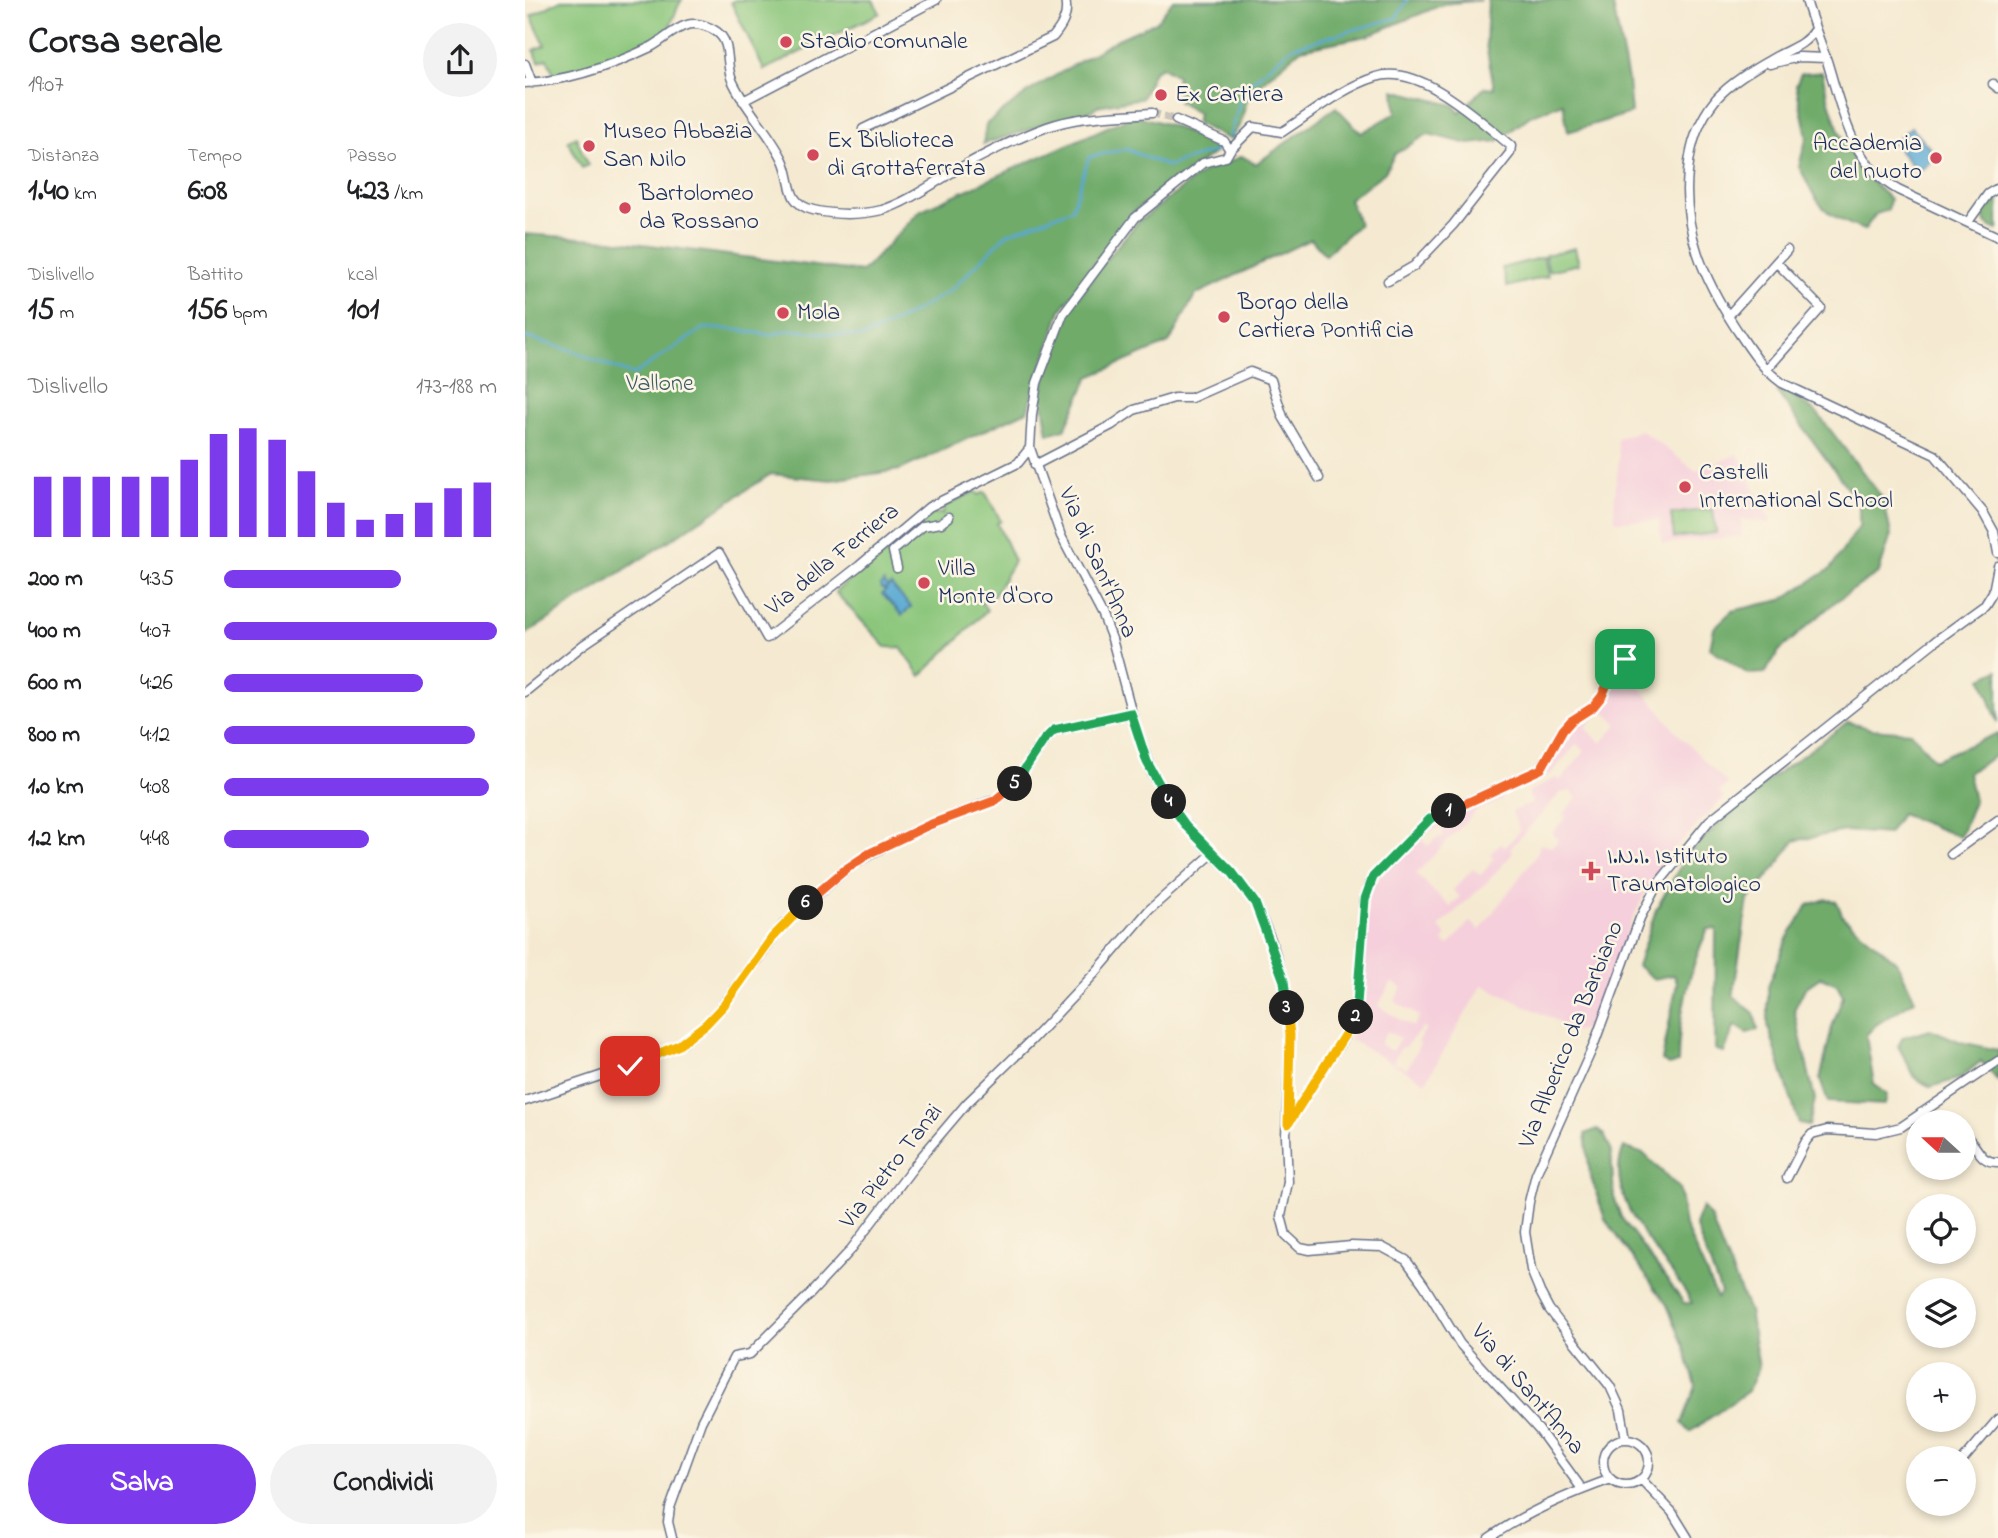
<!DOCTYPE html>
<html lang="it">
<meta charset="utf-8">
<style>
:root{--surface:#fff;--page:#f2f2f2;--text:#202124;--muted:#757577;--accent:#7c3aed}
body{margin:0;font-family:"Indie Flower",sans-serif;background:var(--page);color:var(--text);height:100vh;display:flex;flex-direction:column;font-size:26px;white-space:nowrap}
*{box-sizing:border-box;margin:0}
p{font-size:23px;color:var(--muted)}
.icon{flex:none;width:38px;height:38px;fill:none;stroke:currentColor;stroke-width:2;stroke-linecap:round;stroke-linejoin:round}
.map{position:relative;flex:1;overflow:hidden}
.side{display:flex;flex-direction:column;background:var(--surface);width:525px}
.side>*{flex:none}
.needle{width:46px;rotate:291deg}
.buttons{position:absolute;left:1381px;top:1110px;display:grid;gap:14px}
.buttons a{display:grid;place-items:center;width:70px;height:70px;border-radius:50%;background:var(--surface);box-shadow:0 4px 10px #0003;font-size:35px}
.pin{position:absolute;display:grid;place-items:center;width:60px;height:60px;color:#fff;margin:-30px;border-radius:14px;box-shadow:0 4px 10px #0006}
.km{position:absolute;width:35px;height:35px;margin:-18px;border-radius:50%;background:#222;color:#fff;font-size:19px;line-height:35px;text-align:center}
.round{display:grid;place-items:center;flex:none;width:74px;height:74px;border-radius:37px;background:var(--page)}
.summary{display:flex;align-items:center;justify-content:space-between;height:119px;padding:0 28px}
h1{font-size:38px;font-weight:800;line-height:52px}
.stats{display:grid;grid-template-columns:repeat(3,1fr);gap:10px;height:119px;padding:7px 28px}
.stats div{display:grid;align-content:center}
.stats b{font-size:30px;font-weight:800}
.stats small{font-size:19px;font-weight:400}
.stats p{font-size:19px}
.chart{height:196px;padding:14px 28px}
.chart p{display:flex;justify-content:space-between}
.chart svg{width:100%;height:126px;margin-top:7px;stroke:var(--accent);stroke-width:6}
.action{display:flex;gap:14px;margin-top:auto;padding:14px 28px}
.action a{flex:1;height:80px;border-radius:42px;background:var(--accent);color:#fff;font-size:28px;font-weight:800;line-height:80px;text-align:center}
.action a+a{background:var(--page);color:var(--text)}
ul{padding:0 28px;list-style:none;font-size:23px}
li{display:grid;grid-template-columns:112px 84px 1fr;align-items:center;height:52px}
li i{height:18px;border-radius:9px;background:var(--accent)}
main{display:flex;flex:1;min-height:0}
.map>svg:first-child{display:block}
</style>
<main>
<section class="side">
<div class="summary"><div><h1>Corsa serale</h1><p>19:07</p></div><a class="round"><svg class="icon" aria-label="share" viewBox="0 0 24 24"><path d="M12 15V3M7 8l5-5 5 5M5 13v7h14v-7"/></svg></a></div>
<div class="stats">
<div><p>Distanza</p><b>1.40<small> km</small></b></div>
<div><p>Tempo</p><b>6:08</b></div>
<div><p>Passo</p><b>4:23<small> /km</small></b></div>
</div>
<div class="stats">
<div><p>Dislivello</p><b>15<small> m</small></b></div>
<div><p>Battito</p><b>156<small> bpm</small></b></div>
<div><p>kcal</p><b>101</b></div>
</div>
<div class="chart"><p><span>Dislivello</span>173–188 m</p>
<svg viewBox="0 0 160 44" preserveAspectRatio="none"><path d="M5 44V23M15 44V23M25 44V23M35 44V23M45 44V23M55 44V17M65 44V8M75 44V6M85 44V10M95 44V21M105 44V32M115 44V38M125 44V36M135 44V32M145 44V27M155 44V25"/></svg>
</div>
<ul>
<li><b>200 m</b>4:35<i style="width:65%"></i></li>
<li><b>400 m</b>4:07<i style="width:100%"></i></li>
<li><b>600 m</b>4:26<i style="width:73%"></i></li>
<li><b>800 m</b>4:12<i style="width:92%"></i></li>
<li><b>1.0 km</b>4:08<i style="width:97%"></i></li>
<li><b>1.2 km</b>4:48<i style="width:53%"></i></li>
</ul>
<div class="action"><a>Salva</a><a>Condividi</a></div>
</section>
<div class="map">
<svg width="1473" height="1538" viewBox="0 0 1473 1538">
<rect width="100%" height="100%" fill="#fcf5e5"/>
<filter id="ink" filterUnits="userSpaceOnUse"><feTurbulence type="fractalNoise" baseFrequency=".0143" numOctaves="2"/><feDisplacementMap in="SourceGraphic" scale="14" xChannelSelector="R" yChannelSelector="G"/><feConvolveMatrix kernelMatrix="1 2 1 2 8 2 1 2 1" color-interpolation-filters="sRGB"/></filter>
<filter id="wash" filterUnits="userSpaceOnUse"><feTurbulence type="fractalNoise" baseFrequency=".00686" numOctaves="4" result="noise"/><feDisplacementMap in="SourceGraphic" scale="28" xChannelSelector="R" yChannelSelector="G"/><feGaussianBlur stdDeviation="1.57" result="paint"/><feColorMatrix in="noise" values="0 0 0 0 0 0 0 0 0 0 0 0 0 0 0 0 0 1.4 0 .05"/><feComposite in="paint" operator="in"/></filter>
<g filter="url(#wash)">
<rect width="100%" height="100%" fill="#f5ead1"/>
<!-- built -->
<path fill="#f5cfdb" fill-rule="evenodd" d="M1116,430L1171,471L1213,454L1246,523L1216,519L1217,536L1137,544L1134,520L1090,521L1089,504L1094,457L1092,438Z
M1097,665L1156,737L1203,784L1194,792L1199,797L1143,856L1121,890L1104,927L1068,1029L1047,1031L1028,1019L957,985L901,1082L824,1039L842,1016L834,1008L843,898L847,885L900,829L920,824V819L1019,773L1042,733L1081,698L1091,673ZM1076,709L1093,724L1076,743L1060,728ZM1052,744L1060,751L1035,781L1031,778L1003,792L1007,803L987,812L995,831L980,847L976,843L965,854L969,859L956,875L948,869L928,890L935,897L925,907L891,874L951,811L977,800L976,797L1027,773ZM1045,791L1052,798L1038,814L1041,817L1027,833L1034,840L1027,847L1015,844L1012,854L955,930L945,921L927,942L924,945L921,944L918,941L922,936L914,927L964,880L988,853L985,849L1035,793ZM916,827L919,836L910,839L903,846L896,839L901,832ZM867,982L877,988L869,1001L894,1016L888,1027L853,1006ZM898,1027L901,1030L897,1034L893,1042L895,1044L882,1069L868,1062L876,1047L879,1048ZM862,1031L875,1038L867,1051L855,1044Z"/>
<!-- green -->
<path fill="#8bc67b" stroke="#537a6c" stroke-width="2" d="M36,0H157C149,10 149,25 139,34L65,67L33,75L29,74L22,59L14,62L9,50L20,45L6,16Z
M211,0H348L355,13L239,70L206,2Z
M51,137L63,165L57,168L43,141Z
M1050,248L1054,264L1024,271L1020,255Z
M1018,257L1023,276L982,287L977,268Z
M451,491L453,495L460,492L476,521L472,523L489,561L469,595L456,602L462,610L396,676L376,648L361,647L310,592L405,512L418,514L419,506Z
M1188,509L1191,533L1149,538L1146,514Z"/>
<!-- forest -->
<path fill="#70ab6b" stroke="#466d64" stroke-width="2" d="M648,0H957L919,4L842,36L776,49L724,93L716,123L705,140L671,123L673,113L653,102L654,94L649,89L652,76L637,67L629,71L617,98L572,106L566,111L458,144L461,124L506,90L593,39L631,22Z
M963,0H1087L1103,80L1106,113L1043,132L1038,103L1005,116L973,141L944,144L903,134L870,154L860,172L824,199L834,224L800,255L786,239L670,295L644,343L564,377L540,429L523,434L516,392L541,315L580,260L613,222L678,172L717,156L731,164L811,107L836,133L871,113L869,90L928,105L935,112L960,87L969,88L961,45Z
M1297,72C1304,106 1315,144 1338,172C1346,181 1356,190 1365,199L1363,210L1351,214L1339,230C1296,213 1294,207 1274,166L1282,136L1271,85L1276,74Z
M609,115L645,125L696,148L608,212L536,310L502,411L375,470L306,480L246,474L0,635V234L86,240L337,272L396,210Z
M1473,192V230C1459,225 1457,220 1458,207Z
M1262,391L1293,414L1359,500L1366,535L1354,572L1310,602L1254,651L1240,673L1223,674L1185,648L1189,628L1207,611L1256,600L1305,569L1334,527V504L1252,392Z
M1473,670V723L1457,678Z
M1323,722L1346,729L1386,732L1409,760L1473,733V754L1443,773L1449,801L1435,837L1376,814L1363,834L1320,831L1269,841L1251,867L1223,900L1208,996L1229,1013L1233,1030L1222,1033L1210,1025L1199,1053L1190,1049L1191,929H1183C1164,969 1153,1018 1153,1063L1143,1065L1137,1060L1152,983L1149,975L1129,979L1112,966L1131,910L1162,854L1229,791Z
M1301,899L1312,902L1318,917L1372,962L1390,1000L1351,1025L1341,1035L1349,1085L1362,1095L1360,1105L1303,1102L1295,1080L1307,1027L1318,996L1312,984L1296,977L1280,988L1269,1010L1290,1099L1284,1126L1274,1124L1243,1026V986L1262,939L1283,905Z
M1405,1029L1436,1042L1473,1050V1081L1456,1061L1436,1078L1406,1087L1391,1079L1373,1046L1378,1037Z
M1072,1129L1079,1135L1086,1149L1089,1197L1096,1217L1159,1303H1167C1143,1258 1075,1202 1099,1147L1119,1154L1154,1188L1160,1226L1192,1298L1196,1293L1170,1225L1177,1207L1186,1218L1195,1243L1224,1311L1234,1367L1223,1391L1165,1432L1157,1423L1171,1386L1159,1346L1142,1305L1080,1219L1065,1175L1060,1134Z"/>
<!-- water -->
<path fill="#59a8d3" stroke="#3a6c98" stroke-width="2" d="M1386,127L1412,156L1393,172L1368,143Z
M359,582L362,588L366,585L386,607L377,615L357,594L361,590L356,589L355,586Z"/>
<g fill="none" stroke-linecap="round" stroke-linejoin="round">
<!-- stream -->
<path stroke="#59a8d3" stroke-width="2.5" d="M704,138L719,88L767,47L871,18L882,0
M0,337L42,349L108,375L179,328L215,330L244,335L266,330L338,337L380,317L426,290L482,234L547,209L564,157L601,149L642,166L697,149"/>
</g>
</g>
<g filter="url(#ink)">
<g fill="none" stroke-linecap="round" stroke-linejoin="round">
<!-- minor-tunnel -->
<path stroke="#c9c5ba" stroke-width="8" stroke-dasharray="8 4" stroke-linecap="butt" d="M627,113L651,120"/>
<defs>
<path id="minor" d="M1281,0C1287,21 1295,41 1302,61C1317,109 1326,164 1373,190L1473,237
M1290,29C1280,45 1267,48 1252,56C1231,68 1207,81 1191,99C1173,121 1165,145 1163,172C1157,230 1179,279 1210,327C1224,348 1236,368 1257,383L1410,455L1458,512L1469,532L1473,553
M0,64L7,83
M1245,64L1274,57L1301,58
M0,83C44,81 86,66 126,47C138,41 148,29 162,25C171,22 184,26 192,32C207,43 200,64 207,80C220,109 244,131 258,160C268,181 260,203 288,210C310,215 335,215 357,210C381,203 409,183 431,170C460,154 492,138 522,127C556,115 591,116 627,113
M1468,84L1473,88
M218,101L411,0
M651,120L699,141L705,150
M338,129L528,37C537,26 544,15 540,0
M1443,222L1463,194L1473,188
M863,281L889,266L928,225L985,153L986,146C954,120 895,63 851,77C818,87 787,113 757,132L728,127L705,150L701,157L678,163L610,218L538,314L512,383L507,414L505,448L536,536L578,616L587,639L611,729L627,773L657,820L687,854L707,872L730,903L746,940L759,981L765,1035L761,1136L763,1182L756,1216L761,1235L775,1248L785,1250L826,1246L857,1247L881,1260L899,1285L935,1344L1014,1430L1057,1489
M1203,316L1262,250
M1241,370L1296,308L1251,262
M510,465L587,425L609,410L649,398H666L725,372L746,380L758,417L794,478
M372,568L368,551L398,526L416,523L424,517
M0,692L58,645L194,553L242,638L334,566L404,507L493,463L505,448
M1426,854L1473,820
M0,1101L105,1066L158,1043L181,1024L195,1009L258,925L325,866L379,836L475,797L493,780L519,740L529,730L606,713
M1396,1113L1414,1122
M764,1121L831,1019L840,899L848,877L905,819L1016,769L1038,730L1046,721L1068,707L1077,696L1086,675L1111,648L1115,640
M1438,1134C1453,1143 1453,1163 1473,1162
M1262,1178L1281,1141L1287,1134L1302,1130L1351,1133L1376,1127L1473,1061
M1101,1439L1096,1410L1085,1386L1047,1339L1024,1309L1015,1292L1006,1270L1000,1232L1004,1202L1011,1174L1068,1047L1115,918L1132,885L1184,821L1409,642L1460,605L1468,592L1473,566
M1078 1462a23 23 0 1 1 46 0a23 23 0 1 1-46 0Z
M1438,1460L1473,1419
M1116,1479L1147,1512L1163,1538
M147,1538L143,1522L145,1508L176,1422L209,1357L225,1354L285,1294L324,1252L397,1156L442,1103L506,1041L571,972L624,910L687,854
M964,1538C1001,1512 1044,1494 1086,1479"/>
</defs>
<!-- minor casing -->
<use href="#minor" stroke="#677086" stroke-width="11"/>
<!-- minor -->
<use href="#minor" stroke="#fff" stroke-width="8"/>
</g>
</g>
<g fill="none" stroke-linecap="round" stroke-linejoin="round" filter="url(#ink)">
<defs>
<path id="split-1" d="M924,811L1016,769L1038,730L1046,721L1068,707L1077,696L1086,675L1100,659"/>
<path id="split-2" d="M831,1017L840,899L848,877L905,819L924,811"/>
<path id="split-3" d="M762,1008L765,1035L763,1124L831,1017"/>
<path id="split-4" d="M644,802L661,826L707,872L730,903L759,981L762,1008"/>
<path id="split-5" d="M490,784L519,740L529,730L606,713L622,762L644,802"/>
<path id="split-6" d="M281,903L321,869L345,853L404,825L469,801L490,784"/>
<path id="split-7" d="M105,1066L154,1045L181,1024L199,1005L247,938L281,903"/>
</defs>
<!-- split-1 casing -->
<use href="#split-1" stroke="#fff" stroke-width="14"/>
<!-- split-2 casing -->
<use href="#split-2" stroke="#fff" stroke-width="14"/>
<!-- split-3 casing -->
<use href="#split-3" stroke="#fff" stroke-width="14"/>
<!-- split-4 casing -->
<use href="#split-4" stroke="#fff" stroke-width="14"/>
<!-- split-5 casing -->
<use href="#split-5" stroke="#fff" stroke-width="14"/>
<!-- split-6 casing -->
<use href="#split-6" stroke="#fff" stroke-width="14"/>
<!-- split-7 casing -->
<use href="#split-7" stroke="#fff" stroke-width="14"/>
<!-- split-1 -->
<use href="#split-1" stroke="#f0652b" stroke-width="9"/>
<!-- split-2 -->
<use href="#split-2" stroke="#22a559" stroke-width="9"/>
<!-- split-3 -->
<use href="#split-3" stroke="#f5b400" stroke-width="9"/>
<!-- split-4 -->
<use href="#split-4" stroke="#22a559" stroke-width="9"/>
<!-- split-5 -->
<use href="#split-5" stroke="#22a559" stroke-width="9"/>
<!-- split-6 -->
<use href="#split-6" stroke="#f0652b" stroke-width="9"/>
<!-- split-7 -->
<use href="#split-7" stroke="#f5b400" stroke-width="9"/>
</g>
<!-- markers -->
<g fill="#d1495b" stroke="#fcf5e5" stroke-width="2.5">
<circle cx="261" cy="42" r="7"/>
<circle cx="636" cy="95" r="7"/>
<circle cx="64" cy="146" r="7"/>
<circle cx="288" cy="155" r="7"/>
<circle cx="1411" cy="158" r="7"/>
<circle cx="100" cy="208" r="7"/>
<circle cx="258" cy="313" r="7"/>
<circle cx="699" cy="317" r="7"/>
<circle cx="1160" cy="487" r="7"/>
<circle cx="399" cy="583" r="7"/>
<path d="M1062.5 860.5h7v7h7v7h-7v7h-7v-7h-7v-7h7z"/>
</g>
<g text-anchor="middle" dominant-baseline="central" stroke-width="5" stroke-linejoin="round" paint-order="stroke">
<!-- poi labels -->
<g font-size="24" fill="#1b2f5e" stroke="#fcf5e5" text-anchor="start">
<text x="275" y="42">Stadio comunale</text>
<text x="650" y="95">Ex Cartiera</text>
<text x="78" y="132">Museo Abbazia<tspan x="78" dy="28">San Nilo</tspan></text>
<text x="302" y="141">Ex Biblioteca<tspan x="302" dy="28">di Grottaferrata</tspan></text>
<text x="1397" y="144" text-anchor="end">Accademia<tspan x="1397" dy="28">del nuoto</tspan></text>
<text x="114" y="194">Bartolomeo<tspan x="114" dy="28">da Rossano</tspan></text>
<text x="713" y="303">Borgo della<tspan x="713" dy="28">Cartiera Pontificia</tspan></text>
<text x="272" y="313">Mola</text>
<text x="1174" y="473">Castelli<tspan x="1174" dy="28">International School</tspan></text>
<text x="413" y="569">Villa<tspan x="413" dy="28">Monte d'Oro</tspan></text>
<text x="1082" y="857">I.N.I. Istituto<tspan x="1082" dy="28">Traumatologico</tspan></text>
</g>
<!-- park labels -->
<g font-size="24" fill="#3d5c67" stroke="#fcf5e5">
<text x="135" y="384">Vallone</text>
</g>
<!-- street labels -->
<g font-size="24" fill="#1b2f5e" stroke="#fcf5e5">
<text transform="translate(308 560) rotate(-39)">Via della Ferriera</text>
<text transform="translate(572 563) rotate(66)">Via di Sant'Anna</text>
<text transform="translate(1047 1035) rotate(-68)">Via Alberico da Barbiano</text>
<text transform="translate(367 1167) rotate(-52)">Via Pietro Tanzi</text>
<text transform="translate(1002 1390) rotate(50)">Via di Sant'Anna</text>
</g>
</g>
</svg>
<div class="buttons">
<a><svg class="needle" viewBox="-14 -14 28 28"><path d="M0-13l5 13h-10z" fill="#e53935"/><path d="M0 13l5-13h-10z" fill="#757577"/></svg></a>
<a><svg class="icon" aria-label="locate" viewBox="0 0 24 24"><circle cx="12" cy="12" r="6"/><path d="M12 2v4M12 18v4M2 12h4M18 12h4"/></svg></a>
<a><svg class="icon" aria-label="layers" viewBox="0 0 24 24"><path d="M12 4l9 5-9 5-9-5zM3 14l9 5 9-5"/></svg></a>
<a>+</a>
<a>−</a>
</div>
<div class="pin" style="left:1100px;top:659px;background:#1e9e55"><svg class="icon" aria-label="arrive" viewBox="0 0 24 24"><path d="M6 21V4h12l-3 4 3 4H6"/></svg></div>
<div class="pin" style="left:105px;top:1066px;background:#d93025"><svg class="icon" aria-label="check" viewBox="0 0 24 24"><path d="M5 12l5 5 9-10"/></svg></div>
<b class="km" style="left:924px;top:811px">1</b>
<b class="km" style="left:831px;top:1017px">2</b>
<b class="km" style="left:762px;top:1008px">3</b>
<b class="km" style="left:644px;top:802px">4</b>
<b class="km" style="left:490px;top:784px">5</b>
<b class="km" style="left:281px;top:903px">6</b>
</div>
</main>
